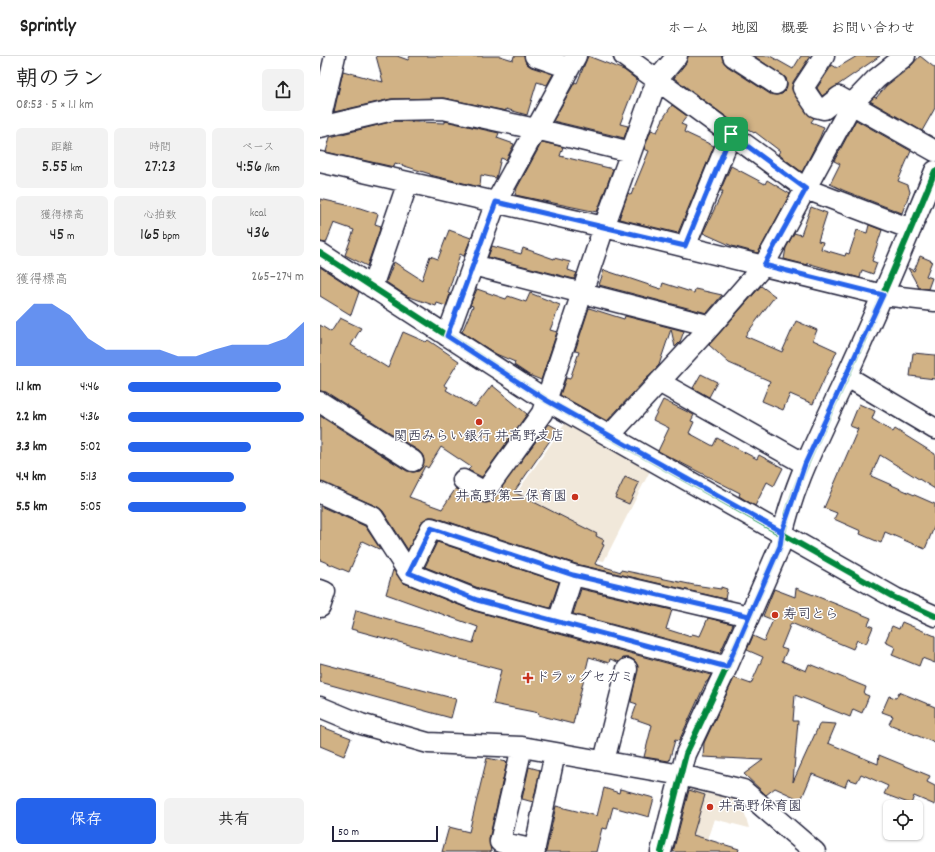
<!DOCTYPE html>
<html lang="ja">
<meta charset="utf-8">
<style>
:root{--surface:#fff;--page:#f2f2f2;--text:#222;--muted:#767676;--line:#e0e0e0;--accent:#2563eb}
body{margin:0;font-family:Dekko,"Klee One",sans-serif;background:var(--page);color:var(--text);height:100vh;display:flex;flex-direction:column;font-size:15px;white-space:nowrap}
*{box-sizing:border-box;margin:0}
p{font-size:13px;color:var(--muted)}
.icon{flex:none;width:22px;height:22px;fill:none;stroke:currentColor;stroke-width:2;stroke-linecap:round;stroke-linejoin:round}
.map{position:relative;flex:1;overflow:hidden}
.details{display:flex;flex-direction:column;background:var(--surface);width:320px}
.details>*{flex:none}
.tools{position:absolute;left:563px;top:744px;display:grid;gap:8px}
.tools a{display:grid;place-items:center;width:40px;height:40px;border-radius:6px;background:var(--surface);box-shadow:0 1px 3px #0004;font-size:20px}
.scale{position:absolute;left:12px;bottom:10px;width:106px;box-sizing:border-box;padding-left:4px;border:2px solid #22223b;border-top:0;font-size:11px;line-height:14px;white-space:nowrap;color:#22223b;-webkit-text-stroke:3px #fff;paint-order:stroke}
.pin{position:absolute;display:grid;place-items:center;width:34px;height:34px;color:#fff;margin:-17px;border-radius:8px;box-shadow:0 2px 6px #0006}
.round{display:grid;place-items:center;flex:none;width:42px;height:42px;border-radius:6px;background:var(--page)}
.headline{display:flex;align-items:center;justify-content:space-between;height:68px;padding:0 16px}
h1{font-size:22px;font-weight:600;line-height:30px}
.figures{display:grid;grid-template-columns:repeat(3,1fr);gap:6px;height:68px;padding:4px 16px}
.figures div{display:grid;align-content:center;border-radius:6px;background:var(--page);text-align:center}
.figures b{font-size:17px;font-weight:600}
.figures small{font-size:11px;font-weight:400}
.figures p{font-size:11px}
.chart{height:112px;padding:8px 16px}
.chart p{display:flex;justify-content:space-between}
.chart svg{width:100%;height:72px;margin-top:4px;fill:var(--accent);opacity:.7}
.action{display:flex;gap:8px;margin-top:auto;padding:8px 16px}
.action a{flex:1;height:46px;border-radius:6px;background:var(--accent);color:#fff;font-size:16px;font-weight:600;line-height:46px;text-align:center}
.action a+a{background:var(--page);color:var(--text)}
ul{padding:0 16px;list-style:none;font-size:13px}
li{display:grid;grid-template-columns:64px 48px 1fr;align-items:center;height:30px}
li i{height:10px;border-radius:5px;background:var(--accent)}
header{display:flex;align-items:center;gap:24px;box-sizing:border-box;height:56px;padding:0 20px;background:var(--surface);border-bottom:1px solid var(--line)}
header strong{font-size:19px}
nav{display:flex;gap:22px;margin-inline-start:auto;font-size:14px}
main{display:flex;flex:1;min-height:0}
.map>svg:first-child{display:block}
</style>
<header>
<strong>Sprintly</strong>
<nav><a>ホーム</a><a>地図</a><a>概要</a><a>お問い合わせ</a></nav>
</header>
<main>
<section class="details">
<div class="headline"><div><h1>朝のラン</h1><p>08:53 · 5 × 1.1 km</p></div><a class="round"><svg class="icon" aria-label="share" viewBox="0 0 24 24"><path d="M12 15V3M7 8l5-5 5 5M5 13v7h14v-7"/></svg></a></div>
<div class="figures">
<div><p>距離</p><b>5.55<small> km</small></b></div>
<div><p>時間</p><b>27:23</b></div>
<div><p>ペース</p><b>4:56<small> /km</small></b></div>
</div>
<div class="figures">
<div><p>獲得標高</p><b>45<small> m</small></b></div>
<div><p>心拍数</p><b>165<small> bpm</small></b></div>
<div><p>kcal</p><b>436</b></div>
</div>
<div class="chart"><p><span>獲得標高</span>265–274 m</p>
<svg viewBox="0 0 160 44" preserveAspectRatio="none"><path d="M0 44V17L10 6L20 6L30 13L40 27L50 34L60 34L70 34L80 34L90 38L100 38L110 34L120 31L130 31L140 31L150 27L160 17V44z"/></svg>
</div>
<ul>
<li><b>1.1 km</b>4:46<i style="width:87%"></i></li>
<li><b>2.2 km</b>4:36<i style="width:100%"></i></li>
<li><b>3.3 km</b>5:02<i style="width:70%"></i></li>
<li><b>4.4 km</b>5:13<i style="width:60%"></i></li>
<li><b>5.5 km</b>5:05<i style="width:67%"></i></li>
</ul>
<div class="action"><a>保存</a><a>共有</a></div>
</section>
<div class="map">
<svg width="615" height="796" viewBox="0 0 615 796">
<rect width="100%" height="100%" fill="#fff"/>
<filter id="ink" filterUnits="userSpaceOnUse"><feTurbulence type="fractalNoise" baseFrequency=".025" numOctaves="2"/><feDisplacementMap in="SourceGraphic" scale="8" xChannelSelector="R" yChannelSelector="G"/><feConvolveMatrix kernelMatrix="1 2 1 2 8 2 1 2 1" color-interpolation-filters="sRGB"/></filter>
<g filter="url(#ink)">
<!-- built -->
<path fill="#f1e8da" d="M247,365L331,413L284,505L268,502L174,469Z
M369,729L419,739L429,772L394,763L383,796H346L362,735Z"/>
<!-- building -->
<path fill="#d1b285" stroke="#22223b" d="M56,0H77L88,4L90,0H180L193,4L194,0H204L206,7L211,11L233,18L227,29L217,26L207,59L186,53V55L123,42L71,43L14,56L23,15L63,26Z
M268,0L304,14L317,24L300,68L308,70L304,82L233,65L255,26L257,27Z
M368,0H402L407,10L450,38L456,39L462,38L466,34L467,28L466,22L434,0H450L473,13L481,0H490L473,26L472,33L487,57L494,62L491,66L504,71L500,81L482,116L458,98L460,95L435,76L434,77L413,63L412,65L354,22L366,7Z
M537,0H560L502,40L497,32L512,9L517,12Z
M600,0L615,12V52L602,75L550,45L554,41L556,42L566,30L589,12Z
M352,49L367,60L361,68L366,70L364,76L394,90L358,177L299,163L308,137L311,139L329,95L324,93L331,74L337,76L344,61Z
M536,64L591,95L578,125L588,129L590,136L582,157L525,135L510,128L520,108L514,105Z
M74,65L125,67V65L179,77L177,82L194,88L186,104L181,102L176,122L161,119L160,131L110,119V118L75,107L74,111L6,96L10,81Z
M222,86L243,91L240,100L293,113L277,156L195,139L197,132Z
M411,110L445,128L447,124L470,138L438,197L412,190L383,177L403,135H400Z
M0,143L40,152L58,158L55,168L61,170L47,210L25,199L34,174L14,167L6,187L0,186Z
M491,151L507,157L498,185L503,186L501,193L525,200L526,197L529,198L537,174L547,177L549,169L562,174L552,205L557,207L553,218L542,214L540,222L487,207V209L464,203L466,192L474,177L481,179Z
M129,174L151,182L144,200L140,198L128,237L130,238L126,250L117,247L116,250L87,240L66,226L74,206L102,224L110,200L118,203Z
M172,190L201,198L203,192L234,203V202L250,206L248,214L257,217L254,223L168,201Z
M600,200L612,205L606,220L612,222L608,233L599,232L588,212L594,215Z
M0,211L39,236L31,259L0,240Z
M284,214L341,233L343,227L374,237L375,233L402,239L387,257L279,229Z
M441,230L455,240L425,280L462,296L476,265L497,274L493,284L517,295L493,348L470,338L463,354L442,345L450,325L409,307L389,289Z
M157,233L186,243L188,240L206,246L210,237L240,249L230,274L237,276L221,324L209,319L194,309L195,306L176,298L142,276L153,250L150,249Z
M269,252L304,263L305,260L364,275L360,286L355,291L351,273L339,309L287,365L240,339L246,322L250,323L259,296L255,295Z
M20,262L41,272L31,289L68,312L83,276L106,286L108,284L139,305L124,329L128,331L126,334L155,351L172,329L207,358L162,421L148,414L151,411L121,391L108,412L105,410L89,441L122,453L136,432L159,446H170L229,368L238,373L194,436L277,478L276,480L284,484L282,488L284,489L275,508L301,516V514L374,529L401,533V531L407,533L405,543L256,508L114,461H109L101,467L88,494L63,455L58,451L0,426V360L87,415L93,416L99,415L104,406L103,400L99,395L6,336L0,335V269L11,276Z
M593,297L615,299V323L590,320Z
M381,318L397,326L389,341L373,332Z
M343,344L374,359L371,365L374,366L369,377L393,390L397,382L437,403L439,399L463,412L454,430L447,426L435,450L419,440L420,437L338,395L349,372L333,364Z
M539,348L555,355L552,363L573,376L575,373L615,398V433L560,399L551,420L615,448V469L605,493L565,476L561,487L540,478L541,475L514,463L517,457L504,452L538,373L530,370Z
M305,421L319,427L309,448L295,442Z
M0,450L45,470L61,494L42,485L29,516L0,504Z
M117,486L239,526L230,552L161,533L105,511Z
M73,514L84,527L154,555L391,619L387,626H386L359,685L355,684L349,705L324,701L332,669L312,662L317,648L311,646L318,610L315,605L310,602H303L298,606L290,603L289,607L269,601L253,668L218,659L219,657L173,648L181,614L31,573L36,554L153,587L158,571L66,538Z
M476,532L551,562L548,569L553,571L546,588L537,584L533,593L471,567L461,592L467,594L462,605L486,615L489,608L546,631L544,638L549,640L542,657L533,653L530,661L475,639L473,665H478L473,726L500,667L516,668L508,687L558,708L559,699L610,720L607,726L615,730V749L594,740L591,748L564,738L568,730L541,718L537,726L528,723L525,731L492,718L481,744L455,732L446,739L424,718L443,704L383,701L384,687L414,622L431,628L443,601L427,594L433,580L444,585L453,564L443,560L454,533L475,541Z
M261,533L352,554L346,573L371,581L372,578L380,580L388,562L413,568L400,597L253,558Z
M582,566L615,580V607L602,602L599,610L572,599L575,591L565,586L572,570L579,573Z
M0,607L136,643L131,662L0,626Z
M579,636L615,651V687L569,668L573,660L562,656L569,640L576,642Z
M0,670L31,682L24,700L0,690Z
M167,702L187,706L169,783L171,796H122L129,771L149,776Z
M209,711L220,714L213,746L202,743Z
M284,732L299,737L300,733L334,742L329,761L293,751L287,773L282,772L276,796H226L236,750L277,760Z
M369,734L385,739L373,779L419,793L418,796H353Z"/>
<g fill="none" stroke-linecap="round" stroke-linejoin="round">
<defs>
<path id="minor" d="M215,0L249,12
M304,0L486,133L591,173
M413,0L456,28
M504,0L483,32L496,51L504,53L519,41L615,95
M0,65L15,0
M0,71L73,54L123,53L216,73L311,96
M0,106L284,171L563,239L615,245
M365,191L411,78
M0,197L226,344L575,542L615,560
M153,209L391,270
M52,231L88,126
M127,280L176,146L256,0
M526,320L615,373
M339,326L485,408
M0,346L93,405
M290,379L391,270L444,209L531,49L556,23L585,0
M143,424L165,436L222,357L284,171L337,24L357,0
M0,437L53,461L89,517L157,544L407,611
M89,517L111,472L253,519L429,560
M0,534L5,536L0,551
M238,566L253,519
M0,651L41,668L108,687L202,691L361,719L423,734L495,796
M202,691L180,786L215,794
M284,705L307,613
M214,796L235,697
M341,796L366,698L407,611L460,490C471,430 502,374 527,319C558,251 587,183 615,115"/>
</defs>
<!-- minor casing -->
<use href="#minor" stroke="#22223b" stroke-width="23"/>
<!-- minor -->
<use href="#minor" stroke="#fff" stroke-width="20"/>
<defs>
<path id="cycleway" d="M0,197L226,344L575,542L615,560
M341,796L366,698L407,611L460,490C471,430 502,374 527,319C558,251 587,183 615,115"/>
</defs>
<!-- cycleway casing -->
<use href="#cycleway" stroke="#fff" stroke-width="8"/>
<!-- cycleway -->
<use href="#cycleway" stroke="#00873e" stroke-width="6"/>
</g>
</g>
<g fill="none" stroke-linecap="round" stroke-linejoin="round" filter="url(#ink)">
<defs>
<path id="route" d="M411,78L365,190L176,146L127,280L226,344L462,476L460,490L429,560L253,519L111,472L89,517L157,544L407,611L460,490L462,476L485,408L563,239L444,209L486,133L411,78"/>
</defs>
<!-- route casing -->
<use href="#route" stroke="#fff" stroke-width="8"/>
<!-- route -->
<use href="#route" stroke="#2563eb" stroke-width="5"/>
</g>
<!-- markers -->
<g fill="#c8321e" stroke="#fff" stroke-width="1.5">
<circle cx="159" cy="366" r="4"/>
<circle cx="255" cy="441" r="4"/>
<circle cx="455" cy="559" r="4"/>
<path d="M206 616h4v4h4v4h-4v4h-4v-4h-4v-4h4z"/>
<circle cx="390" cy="751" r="4"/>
</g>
<g text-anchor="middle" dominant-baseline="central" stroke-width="3" stroke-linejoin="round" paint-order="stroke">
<!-- poi labels -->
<g font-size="14" fill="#22223b" stroke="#fff" text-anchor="start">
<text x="159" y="381" text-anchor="middle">関西みらい銀行 井高野支店</text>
<text x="247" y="441" text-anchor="end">井高野第二保育園</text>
<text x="463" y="559">寿司とら</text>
<text x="216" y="622">ドラッグセガミ</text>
<text x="398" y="751">井高野保育園</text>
</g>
</g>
</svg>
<div class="tools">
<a><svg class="icon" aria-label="locate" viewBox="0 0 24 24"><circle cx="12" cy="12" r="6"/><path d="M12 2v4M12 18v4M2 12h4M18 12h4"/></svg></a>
</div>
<div class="scale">50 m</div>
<div class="pin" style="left:411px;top:78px;background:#1e9e55"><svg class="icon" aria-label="arrive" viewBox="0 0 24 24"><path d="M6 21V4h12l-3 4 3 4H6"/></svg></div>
</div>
</main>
